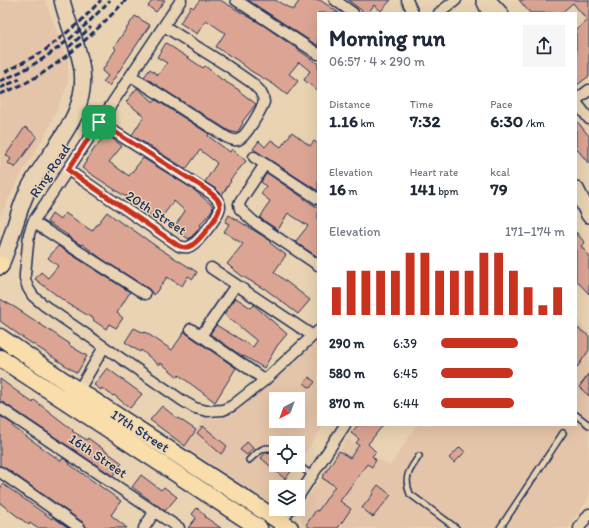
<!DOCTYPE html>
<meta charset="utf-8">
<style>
:root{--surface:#fff;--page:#f6f6f7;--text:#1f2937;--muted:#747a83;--accent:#c8321e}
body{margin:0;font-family:Itim,sans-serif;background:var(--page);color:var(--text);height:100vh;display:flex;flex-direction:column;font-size:15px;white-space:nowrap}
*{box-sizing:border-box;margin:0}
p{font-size:13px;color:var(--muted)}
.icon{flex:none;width:22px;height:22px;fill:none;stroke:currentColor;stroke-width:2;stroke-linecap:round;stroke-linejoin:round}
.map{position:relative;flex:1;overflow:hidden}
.drawer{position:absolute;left:317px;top:12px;width:260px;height:414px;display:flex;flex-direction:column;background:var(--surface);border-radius:0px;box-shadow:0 4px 16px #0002}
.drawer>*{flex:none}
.needle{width:26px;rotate:221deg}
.fabs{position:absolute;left:269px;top:392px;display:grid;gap:8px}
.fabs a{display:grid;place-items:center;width:36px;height:36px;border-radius:0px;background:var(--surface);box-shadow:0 4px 16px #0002;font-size:20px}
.pin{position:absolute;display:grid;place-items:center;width:34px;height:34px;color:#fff;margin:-17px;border-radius:8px;box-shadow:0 2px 6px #0006}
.round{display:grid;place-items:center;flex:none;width:42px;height:42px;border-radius:0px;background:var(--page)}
.head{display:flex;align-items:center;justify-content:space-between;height:68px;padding:0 12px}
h1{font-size:22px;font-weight:800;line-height:30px}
.metrics{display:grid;grid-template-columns:repeat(3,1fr);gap:6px;height:68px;padding:4px 12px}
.metrics div{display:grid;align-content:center}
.metrics b{font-size:17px;font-weight:800}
.metrics small{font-size:11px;font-weight:400}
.metrics p{font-size:11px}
.chart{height:112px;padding:8px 12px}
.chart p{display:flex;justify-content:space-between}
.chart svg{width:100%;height:72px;margin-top:4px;stroke:var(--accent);stroke-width:6}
ul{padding:0 12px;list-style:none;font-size:13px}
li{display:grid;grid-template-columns:64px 48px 1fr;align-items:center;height:30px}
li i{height:10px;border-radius:5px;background:var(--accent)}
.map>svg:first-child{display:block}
</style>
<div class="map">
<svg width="589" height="528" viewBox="0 0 589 528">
<rect width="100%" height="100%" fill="#e9d3b2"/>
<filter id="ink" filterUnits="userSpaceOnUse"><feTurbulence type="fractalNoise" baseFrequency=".025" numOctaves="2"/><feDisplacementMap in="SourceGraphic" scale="8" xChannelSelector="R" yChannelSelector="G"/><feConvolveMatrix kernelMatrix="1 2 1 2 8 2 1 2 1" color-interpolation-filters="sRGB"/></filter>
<g filter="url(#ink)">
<!-- built -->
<path fill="#e5c5a9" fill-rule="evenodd" d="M0,0H45L68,62V84L47,132L23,171L0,216Z
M576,314L589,340V497L568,528H307L302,524L300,510L347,439L390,466L417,425H576Z
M318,340V425H324L298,463V443H276V465H296L281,487H276V494L270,503L185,447L204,418L216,419L235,413ZM276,399H298V421H276Z"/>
<!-- building -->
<path fill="#dca593" stroke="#1b2f5e" d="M153,0H165L156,12L148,6Z
M200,0H220L263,25L317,63L318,62V91L304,80L310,71L299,62L289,74L298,81L287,95L273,84L251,71L237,60L216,47L225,33L206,20L197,34L180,23L191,6L193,8Z
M248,0H275L293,10L300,0H320L339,13H318V46Z
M348,0H391L381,11L374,5L368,13H365Z
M519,0H589V76L576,86V30L587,20L573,3L561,13H530Z
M135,16L150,25L109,86L103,82L108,76L102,71L116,49L114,47Z
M166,43L203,68L205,66L221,79L239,90V91L256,104L242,122L243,123L237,133L229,131L144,77L150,69L158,75L167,63L157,57Z
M137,88L154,102L156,100L209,134L208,136L230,152L232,149L246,161L230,180L231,181L222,195L216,189L205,182L217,163L200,150L186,169L132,135L144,116L126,102Z
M576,120L589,136V164L576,148Z
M25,127L37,136L15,168L8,163L11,159L6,155Z
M292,132L310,146L314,141L318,144V191L253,149L259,141L265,147L271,140L281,147Z
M106,134L122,146L109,162L129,176L143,158L193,189L213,206L212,210L200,225H201L197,231L189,239L173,229L185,211L174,201L160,219L155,215L153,217L127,195L126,197L82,168L94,149Z
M267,173L318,208V257L295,242L308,226L288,213L278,230L260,218L270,201L261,194L266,186L261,182Z
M107,212L124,225L125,224L160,249L197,272L193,279L188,276L182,286L167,277L154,295L149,289L102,259L82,244L81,245L67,236H69L47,222L52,214L60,220L65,213L92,231Z
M229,215L271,241L270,243L286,255L274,272L310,300L298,314L264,288V289L242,276L227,264L243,244L224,232L229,224L225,222Z
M576,232L585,243L581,246L589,256V294L576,280Z
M58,246L130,292L117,313L123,318L116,328L109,324L106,329L93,320L94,319L67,303L35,279L41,272L48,278L58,266L48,258Z
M236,298L251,308L254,305L287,334L277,346L264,368L244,356L243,357L210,334L216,325L253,347L257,341L224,314Z
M0,299L16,308L70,344L69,345L87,356L77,373L22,337L0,321Z
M576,327L589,336V350L576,369Z
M134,328L144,333L145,332L172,350L185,331L187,334L236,368L215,402L179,375L178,377L161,363L159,365L141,350L140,352L125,342Z
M107,368L142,394L130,408L114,395L113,396L102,388L101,390L94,385Z
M589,374V396L579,387Z
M309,377L315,382L310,388L304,383Z
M0,379L33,403L34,400L73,430L72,431L87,440L88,438L122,463L113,476L4,403L0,402Z
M162,406L178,419V418L196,430L185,446L150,420Z
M0,416L14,425L13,427L61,461L63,458L70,463L69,464L121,501L111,515L127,528H86L84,523L4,467L0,466Z
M358,425H383L368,444L376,452L372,456L376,460L372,467L367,464L340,501L351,509L338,528H311L306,525L316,510L318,511L335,486L322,478L339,451L350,458L359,445L356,443L359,439L351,433Z
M203,426L227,446L221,454L197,433Z
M247,442L253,448L247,455L240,450Z
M460,447L465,452L454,463L449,458Z
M266,452L276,454V465H290L294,468L285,479L261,458Z
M141,475L161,490L164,487L177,497L165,511L132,487Z
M3,484L52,519L53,517L69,528H37L30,523L29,525L0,503V489Z
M378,485L391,495L373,517L362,508L373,494L372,493Z
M197,508L206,516L205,517L221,528H188L196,518L192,514Z"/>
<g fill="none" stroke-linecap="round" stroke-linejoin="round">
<defs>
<path id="lane" d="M576,415L589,425
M419,456C410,470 403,476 410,494L456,528
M249,460C258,452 264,444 276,450
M298,465L312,475
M500,528L563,433"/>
<path id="street" d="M181,0L33,222L29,234L25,274V279L28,288L33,296L45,306L183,401L195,408L207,411L223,410L232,406L265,380L318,331
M236,0L318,54
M335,0L353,13
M407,0L413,13
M491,0L503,13
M439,13L456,0
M131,76L226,137C230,139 234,141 238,140C246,137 261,110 264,102L263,97L260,91L252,83L226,65L164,26
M576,100L589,90
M576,102L589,119
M254,157L318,199
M265,164L241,200L239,204L240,209L254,222L318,265
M68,170L179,246C182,247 185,248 188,247C197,245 220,215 220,206C220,201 215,197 212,194L99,122
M33,222L145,294
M211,268L313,336
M191,329L265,380
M201,336L236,285
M76,395L104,347
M0,408L179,528
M0,472L80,528
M298,497L345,425
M279,526L290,509
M144,528L155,511
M579,528L589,514"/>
<path id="secondary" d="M484,0L490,13
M576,189L589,215
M0,267C11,243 16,216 27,192C47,150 92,116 81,64C77,42 67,22 62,0"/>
<path id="primary" d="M0,265H1
M0,337L79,391L290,528
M0,358L259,528"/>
</defs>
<!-- lane casing -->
<use href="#lane" stroke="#1b2f5e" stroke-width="8"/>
<!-- street casing -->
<use href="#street" stroke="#1b2f5e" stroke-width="13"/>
<!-- secondary casing -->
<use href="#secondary" stroke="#1b2f5e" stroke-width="18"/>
<!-- primary casing -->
<use href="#primary" stroke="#1b2f5e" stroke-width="19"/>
<!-- lane -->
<use href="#lane" stroke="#e9d3b2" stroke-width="5"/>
<!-- street -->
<use href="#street" stroke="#e9d3b2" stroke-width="10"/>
<!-- secondary -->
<use href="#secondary" stroke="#e9d3b2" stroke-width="15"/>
<!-- primary -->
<use href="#primary" stroke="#f9deab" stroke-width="16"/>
<!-- rail -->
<path stroke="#1b2f5e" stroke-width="3" stroke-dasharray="6 3" stroke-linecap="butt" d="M69,47L91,27
M5,72L44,51L81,21L101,0
M0,81C43,64 79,34 110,0
M0,88L20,79
M0,94C51,76 89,38 126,0"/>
</g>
</g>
<g fill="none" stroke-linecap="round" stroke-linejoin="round" filter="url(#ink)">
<defs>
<path id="route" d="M99,122L204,188C209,192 220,198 220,206C220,215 197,245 188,247C185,248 182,247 179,246L68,170Z"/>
</defs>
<!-- route casing -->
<use href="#route" stroke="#fff" stroke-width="8"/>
<!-- route -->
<use href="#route" stroke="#c8321e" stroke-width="5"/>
</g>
<g text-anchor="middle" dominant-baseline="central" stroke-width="3" stroke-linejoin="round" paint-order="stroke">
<!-- street labels -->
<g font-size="14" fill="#1b2f5e" stroke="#e9d3b2">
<text transform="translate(50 171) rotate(-56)">Ring Road</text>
<text transform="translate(156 213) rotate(33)">20th Street</text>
<text transform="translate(140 431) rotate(33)">17th Street</text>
<text transform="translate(98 456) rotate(34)">16th Street</text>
</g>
</g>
</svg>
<div class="fabs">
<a><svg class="needle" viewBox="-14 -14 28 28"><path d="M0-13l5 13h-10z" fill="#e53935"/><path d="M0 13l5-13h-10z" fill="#747a83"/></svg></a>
<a><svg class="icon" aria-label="locate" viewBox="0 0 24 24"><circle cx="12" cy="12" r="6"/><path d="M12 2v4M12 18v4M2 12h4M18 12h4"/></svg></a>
<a><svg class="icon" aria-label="layers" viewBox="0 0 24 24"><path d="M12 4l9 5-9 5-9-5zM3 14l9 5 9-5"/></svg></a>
</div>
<div class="pin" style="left:99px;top:122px;background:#1e9e55"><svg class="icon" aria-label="arrive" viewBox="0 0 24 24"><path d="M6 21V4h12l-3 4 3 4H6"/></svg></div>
<section class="drawer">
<div class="head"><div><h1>Morning run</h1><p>06:57 · 4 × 290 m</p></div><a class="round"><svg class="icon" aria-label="share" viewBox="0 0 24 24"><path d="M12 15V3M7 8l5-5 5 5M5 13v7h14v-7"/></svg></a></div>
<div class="metrics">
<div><p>Distance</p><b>1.16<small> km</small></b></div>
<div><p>Time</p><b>7:32</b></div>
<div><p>Pace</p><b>6:30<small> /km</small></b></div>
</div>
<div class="metrics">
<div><p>Elevation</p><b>16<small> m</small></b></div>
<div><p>Heart rate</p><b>141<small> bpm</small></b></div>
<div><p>kcal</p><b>79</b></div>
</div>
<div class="chart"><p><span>Elevation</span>171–174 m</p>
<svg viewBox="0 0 160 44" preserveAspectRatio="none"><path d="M5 44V27M15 44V17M25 44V17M35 44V17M45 44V17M55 44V6M65 44V6M75 44V17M85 44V17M95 44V17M105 44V6M115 44V6M125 44V17M135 44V27M145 44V38M155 44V27"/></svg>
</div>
<ul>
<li><b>290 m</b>6:39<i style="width:62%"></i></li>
<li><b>580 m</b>6:45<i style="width:58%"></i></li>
<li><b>870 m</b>6:44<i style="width:59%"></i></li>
</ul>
</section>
</div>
